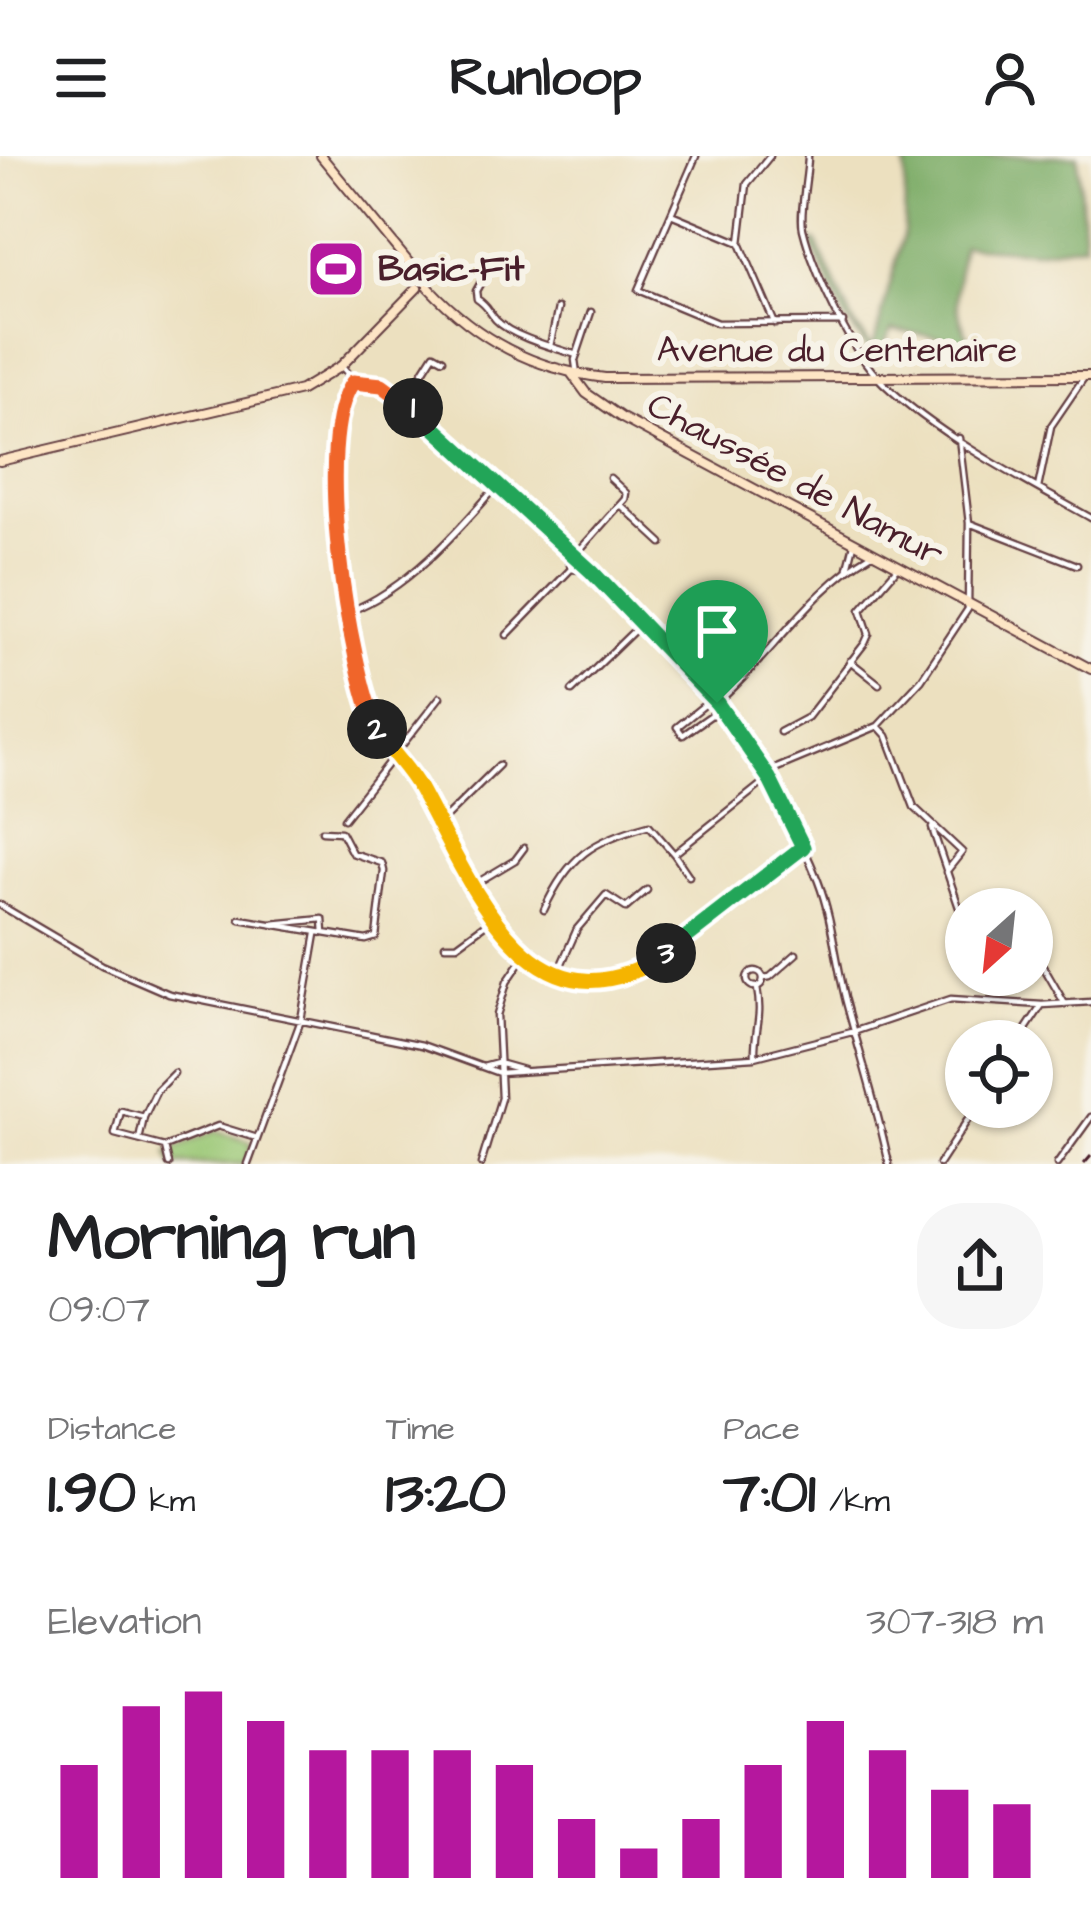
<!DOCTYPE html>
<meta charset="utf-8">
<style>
:root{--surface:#fff;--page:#f6f6f6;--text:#202124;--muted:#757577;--accent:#b5179e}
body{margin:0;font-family:"Architects Daughter",sans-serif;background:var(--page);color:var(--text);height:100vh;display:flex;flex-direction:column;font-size:45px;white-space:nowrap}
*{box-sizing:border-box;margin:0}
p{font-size:39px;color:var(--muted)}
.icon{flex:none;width:66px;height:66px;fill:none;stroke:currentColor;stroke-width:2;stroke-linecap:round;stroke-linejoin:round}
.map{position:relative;height:1008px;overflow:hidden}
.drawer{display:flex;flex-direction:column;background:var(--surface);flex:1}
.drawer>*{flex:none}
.needle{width:78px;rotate:207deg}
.fabs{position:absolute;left:945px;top:732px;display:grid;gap:24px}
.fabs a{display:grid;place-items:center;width:108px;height:108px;border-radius:50%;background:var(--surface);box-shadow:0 3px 9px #0004;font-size:60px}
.pin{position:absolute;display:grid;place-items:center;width:102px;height:102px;color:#fff;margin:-123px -51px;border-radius:50% 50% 50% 0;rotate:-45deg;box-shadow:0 0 12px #0007}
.pin .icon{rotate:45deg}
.km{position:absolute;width:60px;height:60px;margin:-30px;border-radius:50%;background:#222;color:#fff;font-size:33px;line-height:60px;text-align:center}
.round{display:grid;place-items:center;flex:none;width:126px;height:126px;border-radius:48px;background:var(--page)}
.headline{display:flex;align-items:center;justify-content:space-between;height:204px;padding:0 48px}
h1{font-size:66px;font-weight:700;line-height:90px}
.figures{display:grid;grid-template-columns:repeat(3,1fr);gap:18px;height:204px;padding:12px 48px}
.figures div{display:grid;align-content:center}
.figures b{font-size:60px;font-weight:700}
.figures small{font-size:33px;font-weight:400}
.figures p{font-size:33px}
.chart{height:336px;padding:24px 48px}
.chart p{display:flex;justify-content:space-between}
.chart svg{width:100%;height:216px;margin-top:12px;stroke:var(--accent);stroke-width:6}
header{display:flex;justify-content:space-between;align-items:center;height:156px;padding:0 48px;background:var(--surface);font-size:54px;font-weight:700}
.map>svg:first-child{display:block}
</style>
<header><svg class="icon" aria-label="menu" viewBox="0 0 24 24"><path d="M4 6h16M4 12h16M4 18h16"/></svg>Runloop<svg class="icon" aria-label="person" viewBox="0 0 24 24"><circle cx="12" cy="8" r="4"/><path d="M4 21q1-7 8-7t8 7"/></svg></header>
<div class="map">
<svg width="1091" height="1008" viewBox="0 0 1091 1008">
<rect width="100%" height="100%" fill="#f7f3e8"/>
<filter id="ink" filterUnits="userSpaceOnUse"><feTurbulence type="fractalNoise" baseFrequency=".00833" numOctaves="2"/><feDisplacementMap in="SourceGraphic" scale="24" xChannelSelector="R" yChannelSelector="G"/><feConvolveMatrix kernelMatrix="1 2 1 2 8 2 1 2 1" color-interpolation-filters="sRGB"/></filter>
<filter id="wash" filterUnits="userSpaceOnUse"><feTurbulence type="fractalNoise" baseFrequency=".004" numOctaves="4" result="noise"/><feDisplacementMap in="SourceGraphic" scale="48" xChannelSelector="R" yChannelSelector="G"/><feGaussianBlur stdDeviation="2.7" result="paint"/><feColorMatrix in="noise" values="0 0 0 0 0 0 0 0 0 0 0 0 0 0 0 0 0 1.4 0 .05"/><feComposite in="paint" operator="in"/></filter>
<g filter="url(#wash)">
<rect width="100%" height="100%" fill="#ece0bf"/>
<!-- green -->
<path fill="#9ac774" stroke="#727350" stroke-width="3" d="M215,975L248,985L252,990L245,1008H171L167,997Z"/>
<!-- forest -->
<path fill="#7bac66" stroke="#626648" stroke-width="3" d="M906,0H1078L1084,88L1034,95L963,90C956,124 951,155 971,186L892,174L876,204L845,162L811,87L816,85L854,168L873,192L904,76Z"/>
</g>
<g filter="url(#ink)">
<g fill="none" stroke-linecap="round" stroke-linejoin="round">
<defs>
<path id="street" d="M696,0L638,134L717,167L843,166
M770,0L747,28L740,87L775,168
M808,0C808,19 799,58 803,73C814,117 850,195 883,227C940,281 1023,324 1091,362
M671,58L738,86
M494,103L476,135L477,143C488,150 488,155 496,164C512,181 555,192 577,199
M550,190L558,152
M342,211L354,225L382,229L405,244C560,385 739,523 818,725C833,764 836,808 847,849C861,902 878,954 889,1008
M577,218L575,204L591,156
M354,225C313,281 347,485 368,549C378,580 400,599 416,626C456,692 482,802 570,821C594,826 620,821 642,811C677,796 708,765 739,742C760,726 785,711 803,691
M405,244L434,198L443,203
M1038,332L1051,270L1083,223
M621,349L662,387
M969,367L1077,409
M567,393L571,413L592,415
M576,398L625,343L626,337L610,322
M848,412L854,388
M348,456C407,434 458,375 498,329
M507,479L571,413
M850,505L879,528
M572,535L642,467
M713,542L677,571L683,579L720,553
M717,547C770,501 811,433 872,398
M878,570L887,580L914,651L962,696L946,716
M780,576L808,561L865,487L869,478L861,454L899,410
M765,617L878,570L921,524L968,453L969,367L959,282
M344,663L440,541
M438,669L499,609
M932,672L966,772
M689,720L674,698L769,622
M470,731L515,704L524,692
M0,749L102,809L169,838L422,889L499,917L755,901L856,875L951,843L1042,849L1091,846
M544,754C568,700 593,684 649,669L674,698
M240,763L366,784L376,781L384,715L382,707L352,697L341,676L322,675
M272,768L323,763L324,777
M445,789H457L491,764
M1032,791L1065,848
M747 823a8 8 0 1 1 16 0a8 8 0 1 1-16 0Z
M558,816L577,773L606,739L626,752L647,734
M764,822L770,821L796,798
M1018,885L1042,849
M755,901C754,872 763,863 757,832
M483,911L498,907L523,914
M144,961L157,934L174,917
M139,984L144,961L121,955L115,978L165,991L218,970L257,982
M165,991L169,1008
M248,1008L301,864L316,778
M481,1008L501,942L497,859L507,826L526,798
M939,1008L976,951
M1057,1008L1091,961"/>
<path id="secondary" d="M321,0L418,118L428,120V131C478,184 532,213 605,222L1091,220
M572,218L586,237L622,262L1091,513
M0,305L301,234L341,210L417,132"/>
</defs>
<!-- street casing -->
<use href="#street" stroke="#623c41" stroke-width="9"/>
<!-- secondary casing -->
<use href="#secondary" stroke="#623c41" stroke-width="12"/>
<!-- street -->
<use href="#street" stroke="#fff" stroke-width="4.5"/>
<!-- secondary -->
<use href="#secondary" stroke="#fde5c5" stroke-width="8"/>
<!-- rail -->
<path stroke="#4a1f2b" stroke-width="3" stroke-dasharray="18 9" stroke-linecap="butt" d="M1084,1008L1091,1000"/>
</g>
</g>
<g fill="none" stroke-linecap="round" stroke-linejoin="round" filter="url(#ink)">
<defs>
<path id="split-1" d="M413,252L592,416L717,547"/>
<path id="split-2" d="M377,573C349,509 311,283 353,226L382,229L413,252"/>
<path id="split-3" d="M377,573C389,595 408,611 420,633C470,724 531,890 666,797"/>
<path id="split-4" d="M666,797L803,691L769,622L717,547"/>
</defs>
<!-- split-1 casing -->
<use href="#split-1" stroke="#fff" stroke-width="24"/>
<!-- split-2 casing -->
<use href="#split-2" stroke="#fff" stroke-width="24"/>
<!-- split-3 casing -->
<use href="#split-3" stroke="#fff" stroke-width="24"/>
<!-- split-4 casing -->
<use href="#split-4" stroke="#fff" stroke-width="24"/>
<!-- split-1 -->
<use href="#split-1" stroke="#22a559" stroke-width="15"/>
<!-- split-2 -->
<use href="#split-2" stroke="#f0652b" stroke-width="15"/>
<!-- split-3 -->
<use href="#split-3" stroke="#f5b400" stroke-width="15"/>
<!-- split-4 -->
<use href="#split-4" stroke="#22a559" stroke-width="15"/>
</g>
<!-- icons -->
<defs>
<symbol id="stadium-square" viewBox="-11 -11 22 22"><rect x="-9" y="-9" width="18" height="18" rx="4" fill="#b5179e" stroke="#f7f3e8"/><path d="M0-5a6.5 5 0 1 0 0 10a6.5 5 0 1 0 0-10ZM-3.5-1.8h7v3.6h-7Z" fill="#fff"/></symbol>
</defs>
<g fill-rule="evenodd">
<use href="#stadium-square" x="303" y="80" width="66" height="66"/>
</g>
<g text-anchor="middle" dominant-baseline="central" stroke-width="12" stroke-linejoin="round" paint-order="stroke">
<!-- poi labels -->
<g font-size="36" font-weight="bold" fill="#4a1f2b" stroke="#f7f3e8" text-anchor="start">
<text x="378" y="113">Basic-Fit</text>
</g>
<!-- street labels -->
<g font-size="36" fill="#4a1f2b" stroke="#f7f3e8">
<text x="837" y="194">Avenue du Centenaire</text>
<text transform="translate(795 324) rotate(28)">Chaussée de Namur</text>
</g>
</g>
</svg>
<div class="fabs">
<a><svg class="needle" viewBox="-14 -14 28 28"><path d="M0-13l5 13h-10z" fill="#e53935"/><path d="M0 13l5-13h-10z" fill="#757577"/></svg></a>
<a><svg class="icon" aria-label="locate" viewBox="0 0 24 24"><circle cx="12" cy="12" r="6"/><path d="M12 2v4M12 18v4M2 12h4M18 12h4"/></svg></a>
</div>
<div class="pin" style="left:717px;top:547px;background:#1e9e55"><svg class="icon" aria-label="arrive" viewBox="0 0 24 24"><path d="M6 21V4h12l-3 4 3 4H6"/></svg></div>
<b class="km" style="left:413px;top:252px">1</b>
<b class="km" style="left:377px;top:573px">2</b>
<b class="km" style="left:666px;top:797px">3</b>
</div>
<section class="drawer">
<div class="headline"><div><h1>Morning run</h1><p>09:07</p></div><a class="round"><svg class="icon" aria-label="share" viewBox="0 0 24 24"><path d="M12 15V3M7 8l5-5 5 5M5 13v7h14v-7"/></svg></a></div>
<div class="figures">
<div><p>Distance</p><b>1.90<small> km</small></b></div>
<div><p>Time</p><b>13:20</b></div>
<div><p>Pace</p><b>7:01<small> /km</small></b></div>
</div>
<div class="chart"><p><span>Elevation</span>307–318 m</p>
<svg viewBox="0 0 160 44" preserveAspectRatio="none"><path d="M5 44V21M15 44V9M25 44V6M35 44V12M45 44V18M55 44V18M65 44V18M75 44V21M85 44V32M95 44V38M105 44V32M115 44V21M125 44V12M135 44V18M145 44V26M155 44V29"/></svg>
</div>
</section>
